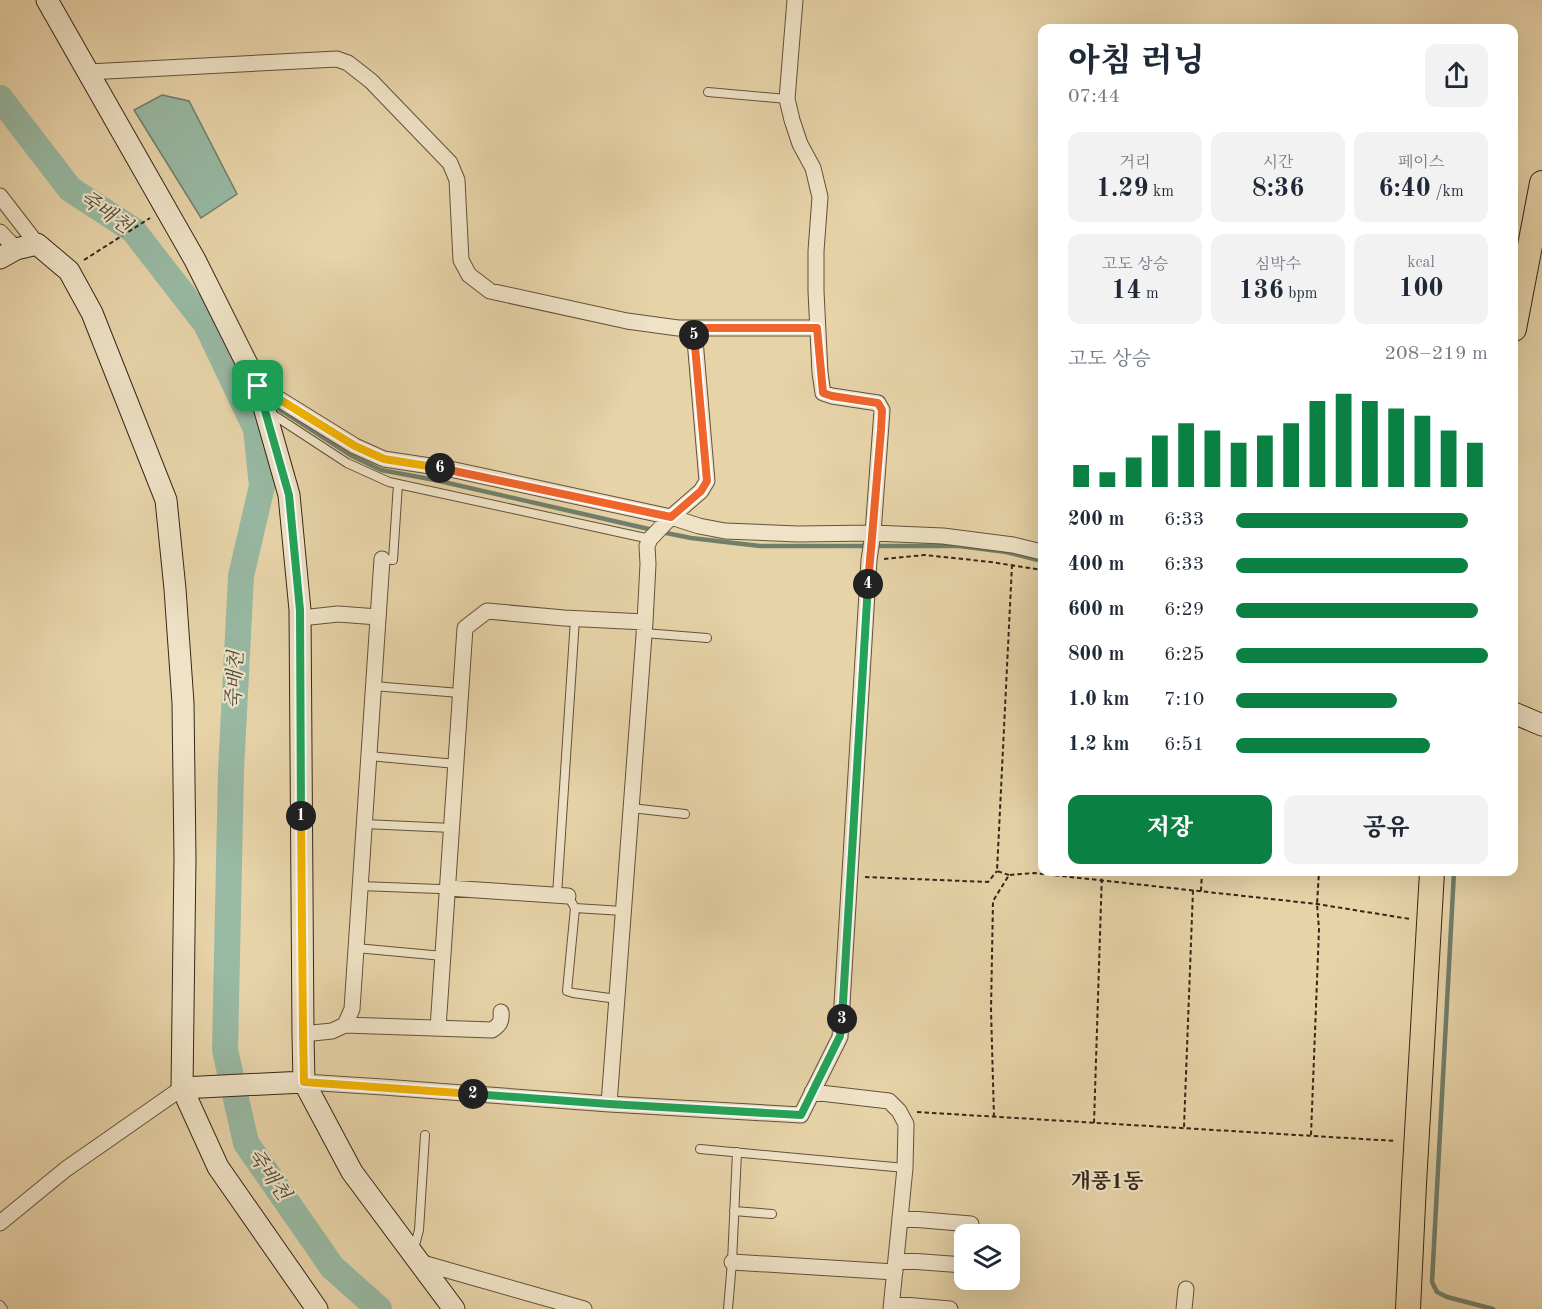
<!DOCTYPE html>
<html lang="ko">
<meta charset="utf-8">
<style>
:root{--surface:#fff;--page:#f2f2f3;--text:#1f2937;--muted:#747a83;--accent:#0b8043}
body{margin:0;font-family:"Old Standard TT","Noto Serif KR",serif;background:var(--page);color:var(--text);height:100vh;display:flex;flex-direction:column;font-size:22px;white-space:nowrap}
*{box-sizing:border-box;margin:0}
p{font-size:20px;color:var(--muted)}
.icon{flex:none;width:33px;height:33px;fill:none;stroke:currentColor;stroke-width:2;stroke-linecap:round;stroke-linejoin:round}
.map{position:relative;flex:1;overflow:hidden}
.details{position:absolute;left:1038px;top:24px;width:480px;height:852px;display:flex;flex-direction:column;background:var(--surface);border-radius:12px;box-shadow:0 6px 24px #0002}
.details>*{flex:none}
.controls{position:absolute;left:954px;top:1224px;display:grid;gap:12px}
.controls a{display:grid;place-items:center;width:66px;height:66px;border-radius:12px;background:var(--surface);box-shadow:0 6px 24px #0002;font-size:30px}
.pin{position:absolute;display:grid;place-items:center;width:51px;height:51px;color:#fff;margin:-26px;border-radius:12px;box-shadow:0 3px 9px #0006}
.km{position:absolute;width:30px;height:30px;margin:-15px;border-radius:50%;background:#222;color:#fff;font-size:16px;line-height:30px;text-align:center}
.round{display:grid;place-items:center;flex:none;width:63px;height:63px;border-radius:12px;background:var(--page)}
.summary{display:flex;align-items:center;justify-content:space-between;height:102px;padding:0 30px}
h1{font-size:33px;font-weight:800;line-height:45px}
.figures{display:grid;grid-template-columns:repeat(3,1fr);gap:9px;height:102px;padding:6px 30px}
.figures div{display:grid;align-content:center;border-radius:12px;background:var(--page);text-align:center}
.figures b{font-size:26px;font-weight:800}
.figures small{font-size:16px;font-weight:400}
.figures p{font-size:16px}
.chart{height:168px;padding:12px 30px}
.chart p{display:flex;justify-content:space-between}
.chart svg{width:100%;height:108px;margin-top:6px;stroke:var(--accent);stroke-width:6}
.primary-button{display:flex;gap:12px;margin-top:auto;padding:12px 30px}
.primary-button a{flex:1;height:69px;border-radius:12px;background:var(--accent);color:#fff;font-size:24px;font-weight:800;line-height:69px;text-align:center}
.primary-button a+a{background:var(--page);color:var(--text)}
ul{padding:0 30px;list-style:none;font-size:20px}
li{display:grid;grid-template-columns:96px 72px 1fr;align-items:center;height:45px}
li i{height:15px;border-radius:8px;background:var(--accent)}
.map>svg:first-child{display:block}
</style>
<div class="map">
<svg width="1542" height="1309" viewBox="0 0 1542 1309">
<rect width="100%" height="100%" fill="#e7d3a8"/>
<filter id="stains"><feTurbulence type="fractalNoise" baseFrequency=".00333" numOctaves="4"/><feColorMatrix values="0 0 0 0 .2 0 0 0 0 .09 0 0 0 0 .02 0 0 0 .5 -.17"/></filter>
<radialGradient id="worn" r=".72"><stop offset=".6" stop-color="#630" stop-opacity="0"/><stop offset="1" stop-color="#630" stop-opacity=".3"/></radialGradient>
<!-- water -->
<path fill="#98b9a3" stroke="#707f6b" stroke-width="1.5" d="M162,95L189,101L237,194L201,218L134,110Z"/>
<g fill="none" stroke-linecap="round" stroke-linejoin="round">
<!-- stream -->
<path stroke="#707f6b" stroke-width="4.5" d="M231,378L252,391
M270,403L352,456L381,470L435,480L653,530
M661,532L691,538L760,546H959L1006,552L1042,561
M1454,872L1432,1282L1437,1292L1447,1297L1493,1309"/>
<!-- river -->
<path stroke="#98b9a3" stroke-width="26" d="M0,98L70,189L133,230L206,324L256,429L262,486L241,576L231,771L225,1050L246,1143L332,1267L379,1309"/>
<defs>
<path id="lane" d="M708,92L787,99
M269,412L347,463L389,482L650,539
M382,559L393,560L398,484
M644,633L707,638
M373,686L460,693
M369,756L456,764
M631,808L685,814
M364,824L452,828
M360,886L439,889L448,888
M557,895L575,619
M568,896L575,908L623,911
M575,908L567,991L573,993L617,999
M356,948L443,956
M700,1149L905,1168
M734,1211L772,1214
M414,1249L419,1230L425,1135
M0,1305L3,1309
M728,1309L732,1262L737,1152"/>
<path id="street" d="M88,72L337,59L348,63L371,81L450,163L457,180L461,260L469,275L490,291L627,321L678,328H817
M0,196L37,244
M0,232L16,249
M694,328L707,481L701,491L671,517L650,539L647,546L648,564L645,622L609,1104L801,1115L840,1037L869,560L873,533L882,410L878,403L832,396L823,393L820,373L816,291V251L820,197L813,168L800,144L792,120L787,99L795,0
M258,386L355,446L384,459L450,469L671,517L699,526L725,531L798,534L873,533L943,536L1013,545L1042,552
M301,618L338,614L378,617
M448,888L568,896
M345,1025L352,1009L382,559
M438,1028L465,628L487,611L564,618L645,622
M303,1034L332,1031L345,1025L492,1030C500,1025 502,1021 501,1012
M304,1082L383,1087L609,1104
M812,1092L889,1101L899,1111L906,1124L905,1168L891,1309
M900,1218L971,1224
M0,1223L66,1169L182,1088
M896,1260L964,1265
M419,1262L584,1309
M732,1262L895,1272
M892,1304L950,1309
M1184,1309L1186,1289"/>
<path id="secondary" d="M47,0L195,260L258,386L289,495L300,610L303,1034L304,1082L352,1172L454,1309
M0,258L16,249L37,244L69,271L92,313L166,500L175,589L183,703L185,858L182,1088L218,1167L317,1309
M1514,713L1542,725
M182,1088L304,1082"/>
<path id="primary" d="M1514,329L1542,183
M1408,1309L1414,1184L1432,872"/>
</defs>
<!-- lane casing -->
<use href="#lane" stroke="#62523b" stroke-width="10"/>
<!-- street casing -->
<use href="#street" stroke="#62523b" stroke-width="17"/>
<!-- secondary casing -->
<use href="#secondary" stroke="#352717" stroke-width="23"/>
<!-- primary casing -->
<use href="#primary" stroke="#352717" stroke-width="26"/>
<!-- path -->
<path stroke="#352717" stroke-width="2" stroke-dasharray="4.5 3" stroke-linecap="butt" d="M84,260L150,218
M884,559L925,555L991,562L1042,570
M1009,875L997,871L1012,565
M865,877L988,882L997,871
M1201,891L1202,872
M917,1112L1396,1141
M994,1117L991,1010L993,901L1009,875L1034,873L1317,904L1410,919
M1094,1123L1102,872
M1184,1127L1193,890
M1311,1135L1319,929L1317,904L1319,872"/>
<!-- lane -->
<use href="#lane" stroke="#efe2c6" stroke-width="8"/>
<!-- street -->
<use href="#street" stroke="#efe2c6" stroke-width="15"/>
<!-- secondary -->
<use href="#secondary" stroke="#efe2c6" stroke-width="21"/>
<!-- primary -->
<use href="#primary" stroke="#e7d3a8" stroke-width="24"/>
</g>
<g fill="none" stroke-linecap="round" stroke-linejoin="round">
<defs>
<path id="split-1" d="M258,386L289,495L300,610L301,816"/>
<path id="split-2" d="M301,816L303,1034L304,1082L473,1094"/>
<path id="split-3" d="M473,1094L609,1104L801,1115L840,1036L842,1019"/>
<path id="split-4" d="M842,1019L868,584"/>
<path id="split-5" d="M694,335V328H817L823,393L832,396L878,403L882,410L881,430L868,584"/>
<path id="split-6" d="M440,468L671,517L701,491L707,481L694,335"/>
<path id="split-7" d="M258,386L355,446L384,459L440,468"/>
</defs>
<!-- split-1 casing -->
<use href="#split-1" stroke="#fff" stroke-width="12"/>
<!-- split-2 casing -->
<use href="#split-2" stroke="#fff" stroke-width="12"/>
<!-- split-3 casing -->
<use href="#split-3" stroke="#fff" stroke-width="12"/>
<!-- split-4 casing -->
<use href="#split-4" stroke="#fff" stroke-width="12"/>
<!-- split-5 casing -->
<use href="#split-5" stroke="#fff" stroke-width="12"/>
<!-- split-6 casing -->
<use href="#split-6" stroke="#fff" stroke-width="12"/>
<!-- split-7 casing -->
<use href="#split-7" stroke="#fff" stroke-width="12"/>
<!-- split-1 -->
<use href="#split-1" stroke="#22a559" stroke-width="8"/>
<!-- split-2 -->
<use href="#split-2" stroke="#f5b400" stroke-width="8"/>
<!-- split-3 -->
<use href="#split-3" stroke="#22a559" stroke-width="8"/>
<!-- split-4 -->
<use href="#split-4" stroke="#22a559" stroke-width="8"/>
<!-- split-5 -->
<use href="#split-5" stroke="#f0652b" stroke-width="8"/>
<!-- split-6 -->
<use href="#split-6" stroke="#f0652b" stroke-width="8"/>
<!-- split-7 -->
<use href="#split-7" stroke="#f5b400" stroke-width="8"/>
</g>
<g text-anchor="middle" dominant-baseline="central" stroke-width="4.5" stroke-linejoin="round" paint-order="stroke">
<!-- water labels -->
<g font-size="20" font-style="italic" fill="#4e4c3a" stroke="#efe2c6">
<text transform="translate(105 213) rotate(35)">죽배천</text>
<text transform="translate(236 680) rotate(-87)">죽배천</text>
<text transform="translate(268 1175) rotate(55)">죽배천</text>
</g>
<!-- quarter labels -->
<g font-size="21" font-weight="bold" fill="#352717" stroke="#efe2c6">
<text x="1107" y="1182">개풍1동</text>
</g>
</g>
<rect width="100%" height="100%" filter="url(#stains)"/>
<rect width="100%" height="100%" fill="url(#worn)"/>
</svg>
<div class="controls">
<a><svg class="icon" aria-label="layers" viewBox="0 0 24 24"><path d="M12 4l9 5-9 5-9-5zM3 14l9 5 9-5"/></svg></a>
</div>
<div class="pin" style="left:258px;top:386px;background:#1e9e55"><svg class="icon" aria-label="arrive" viewBox="0 0 24 24"><path d="M6 21V4h12l-3 4 3 4H6"/></svg></div>
<b class="km" style="left:301px;top:816px">1</b>
<b class="km" style="left:473px;top:1094px">2</b>
<b class="km" style="left:842px;top:1019px">3</b>
<b class="km" style="left:868px;top:584px">4</b>
<b class="km" style="left:694px;top:335px">5</b>
<b class="km" style="left:440px;top:468px">6</b>
<section class="details">
<div class="summary"><div><h1>아침 러닝</h1><p>07:44</p></div><a class="round"><svg class="icon" aria-label="share" viewBox="0 0 24 24"><path d="M12 15V3M7 8l5-5 5 5M5 13v7h14v-7"/></svg></a></div>
<div class="figures">
<div><p>거리</p><b>1.29<small> km</small></b></div>
<div><p>시간</p><b>8:36</b></div>
<div><p>페이스</p><b>6:40<small> /km</small></b></div>
</div>
<div class="figures">
<div><p>고도 상승</p><b>14<small> m</small></b></div>
<div><p>심박수</p><b>136<small> bpm</small></b></div>
<div><p>kcal</p><b>100</b></div>
</div>
<div class="chart"><p><span>고도 상승</span>208–219 m</p>
<svg viewBox="0 0 160 44" preserveAspectRatio="none"><path d="M5 44V35M15 44V38M25 44V32M35 44V23M45 44V18M55 44V21M65 44V26M75 44V23M85 44V18M95 44V9M105 44V6M115 44V9M125 44V12M135 44V15M145 44V21M155 44V26"/></svg>
</div>
<ul>
<li><b>200 m</b>6:33<i style="width:92%"></i></li>
<li><b>400 m</b>6:33<i style="width:92%"></i></li>
<li><b>600 m</b>6:29<i style="width:96%"></i></li>
<li><b>800 m</b>6:25<i style="width:100%"></i></li>
<li><b>1.0 km</b>7:10<i style="width:64%"></i></li>
<li><b>1.2 km</b>6:51<i style="width:77%"></i></li>
</ul>
<div class="primary-button"><a>저장</a><a>공유</a></div>
</section>
</div>
